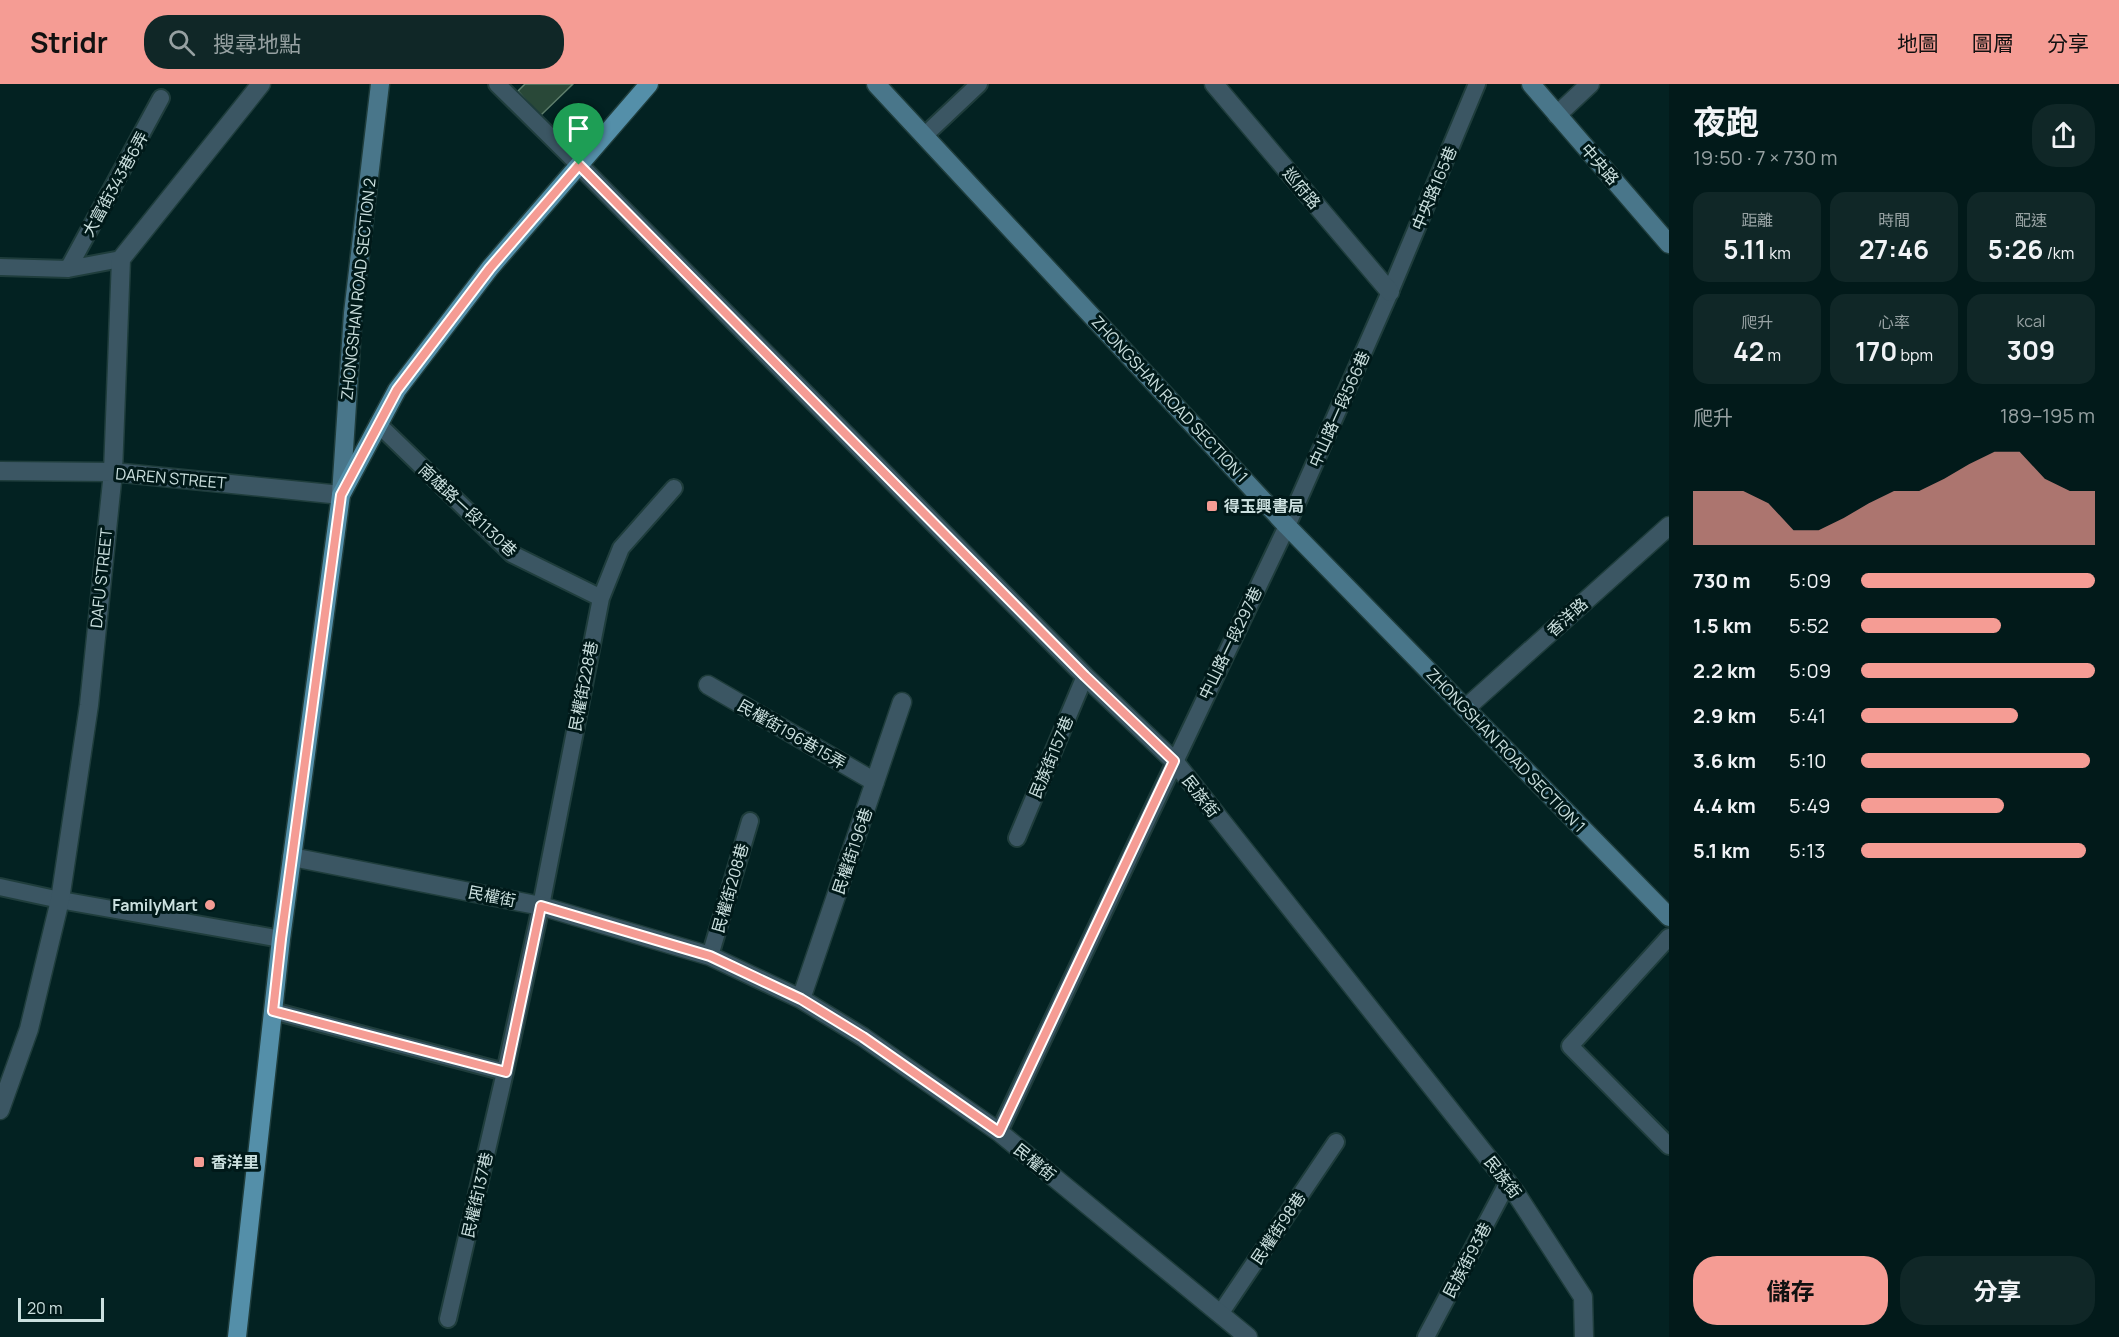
<!DOCTYPE html>
<html lang="zh-TW">
<meta charset="utf-8">
<style>
:root{--surface:#021a1a;--page:#102727;--text:#f1f3f6;--muted:#96a1a2;--accent:#f59c94}
body{margin:0;font-family:Manrope,"Noto Sans TC",sans-serif;background:var(--page);color:var(--text);height:100vh;display:flex;flex-direction:column;font-size:22px;white-space:nowrap}
*{box-sizing:border-box;margin:0}
p{font-size:20px;color:var(--muted)}
.icon{flex:none;width:33px;height:33px;fill:none;stroke:currentColor;stroke-width:2;stroke-linecap:round;stroke-linejoin:round}
.map{position:relative;flex:1;overflow:hidden}
.sheet{display:flex;flex-direction:column;background:var(--surface);width:450px}
.sheet>*{flex:none}
.scale{position:absolute;left:18px;bottom:15px;width:86px;box-sizing:border-box;padding-left:6px;border:3px solid #cbe0df;border-top:0;font-size:16px;line-height:21px;white-space:nowrap;color:#cbe0df;-webkit-text-stroke:4px #001919;paint-order:stroke}
.pin{position:absolute;display:grid;place-items:center;width:51px;height:51px;color:#fff;margin:-62px -26px;border-radius:50% 50% 50% 0;rotate:-45deg;box-shadow:0 0 6px #0007}
.pin .icon{rotate:45deg}
.round{display:grid;place-items:center;flex:none;width:63px;height:63px;border-radius:24px;background:var(--page)}
.head{display:flex;align-items:center;justify-content:space-between;height:102px;padding:0 24px}
h1{font-size:33px;font-weight:700;line-height:45px}
.figures{display:grid;grid-template-columns:repeat(3,1fr);gap:9px;height:102px;padding:6px 24px}
.figures div{display:grid;align-content:center;border-radius:15px;background:var(--page);text-align:center}
.figures b{font-size:26px;font-weight:700}
.figures small{font-size:16px;font-weight:400}
.figures p{font-size:16px}
.chart{height:168px;padding:12px 24px}
.chart p{display:flex;justify-content:space-between}
.chart svg{width:100%;height:108px;margin-top:6px;fill:var(--accent);opacity:.7}
.action{display:flex;gap:12px;margin-top:auto;padding:12px 24px}
.action a{flex:1;height:69px;border-radius:24px;background:var(--accent);color:#111;font-size:24px;font-weight:700;line-height:69px;text-align:center}
.action a+a{background:var(--page);color:var(--text)}
ul{padding:0 24px;list-style:none;font-size:20px}
li{display:grid;grid-template-columns:96px 72px 1fr;align-items:center;height:45px}
li i{height:15px;border-radius:8px;background:var(--accent)}
header{display:flex;align-items:center;gap:36px;box-sizing:border-box;height:84px;padding:0 30px;background:var(--accent);color:#111}
header strong{font-size:28px}
nav{display:flex;gap:33px;margin-inline-start:auto;font-size:21px}
.search{width:420px;height:54px;background:var(--page);display:flex;align-items:center;gap:15px;box-sizing:border-box;padding:0 21px;border-radius:24px;color:var(--muted);font-size:22px}
main{display:flex;flex:1;min-height:0}
.map>svg:first-child{display:block}
</style>
<header>
<strong>Stridr</strong>
<div class="search"><svg class="icon" aria-label="search" viewBox="0 0 24 24"><circle cx="10" cy="10" r="6"/><path d="M15 15l6 6"/></svg>搜尋地點</div>
<nav><a>地圖</a><a>圖層</a><a>分享</a></nav>
</header>
<main>
<div class="map">
<svg width="1669" height="1253" viewBox="0 0 1669 1253">
<rect width="100%" height="100%" fill="#032222"/>
<!-- building -->
<path fill="#294838" stroke="#5e7e6c" stroke-width="1.5" d="M525,0H573L540,32L518,7Z"/>
<g fill="none" stroke-linecap="round" stroke-linejoin="round">
<defs>
<path id="lane" d="M497,0L579,81
M925,51L979,0
M0,183L68,185L121,175
M68,185L161,14
M378,340L512,470L601,514
M1017,754L1085,592
M0,803L60,816L281,855
M1669,853L1570,962L1669,1062
M710,872L750,737
M273,927L505,988
M999,1048L1287,442L1390,208L1477,0
M1220,1230L1336,1058
M448,1235L505,988L541,822L601,514L621,464L674,404
M1426,1253L1508,1098"/>
<path id="street" d="M1214,0L1390,208
M1557,31L1590,0
M579,81L1085,592L1174,677L1515,1108L1583,1213L1584,1253
M0,387L113,388L341,411
M708,601L875,698
M1466,624L1669,442
M292,773L541,822L710,872L801,915L863,953L999,1048L1248,1253
M801,915L902,618
M0,1026L29,945L60,816L89,621L113,388L121,175L261,0"/>
<path id="secondary" d="M876,0L1287,442L1669,833
M1531,0L1669,160
M341,411L353,229L380,0"/>
<path id="primary" d="M237,1253L281,855L341,411L397,306L490,184L649,0"/>
</defs>
<!-- lane casing -->
<use href="#lane" stroke="#1f3d3c" stroke-width="20"/>
<!-- street casing -->
<use href="#street" stroke="#1f3d3c" stroke-width="21"/>
<!-- secondary casing -->
<use href="#secondary" stroke="#1f3d3c" stroke-width="21"/>
<!-- primary casing -->
<use href="#primary" stroke="#1f3d3c" stroke-width="21"/>
<!-- lane -->
<use href="#lane" stroke="#3b5663" stroke-width="16"/>
<!-- street -->
<use href="#street" stroke="#3b5663" stroke-width="18"/>
<!-- secondary -->
<use href="#secondary" stroke="#49768a" stroke-width="18"/>
<!-- primary -->
<use href="#primary" stroke="#548fa9" stroke-width="18"/>
</g>
<g fill="none" stroke-linecap="round" stroke-linejoin="round">
<defs>
<path id="route" d="M579,81L1085,592L1174,677L999,1048L863,953L801,915L710,872L541,822L506,988L273,927L281,855L341,411L397,306L490,184Z"/>
</defs>
<!-- route casing -->
<use href="#route" stroke="#fff" stroke-width="12"/>
<!-- route -->
<use href="#route" stroke="#f59c94" stroke-width="8"/>
</g>
<!-- markers -->
<g fill="#f59c94" stroke="#001919" stroke-width="2">
<rect x="1206" y="416" width="12" height="12" rx="3"/>
<circle cx="210" cy="821" r="6"/>
<rect x="193" y="1072" width="12" height="12" rx="3"/>
</g>
<g text-anchor="middle" dominant-baseline="central" stroke-width="6" stroke-linejoin="round" paint-order="stroke">
<!-- street labels -->
<g font-size="16" fill="#cbe0df" stroke="#001919">
<text transform="translate(1600 80) rotate(49)">中央路</text>
<text transform="translate(115 100) rotate(-61)">大富街343巷6弄</text>
<text transform="translate(1302 104) rotate(50)">巡府路</text>
<text transform="translate(1434 104) rotate(-67)">中央路165巷</text>
<text transform="translate(358 205) rotate(-84)">ZHONGSHAN ROAD SECTION 2</text>
<text transform="translate(1170 315) rotate(47)">ZHONGSHAN ROAD SECTION 1</text>
<text transform="translate(1339 325) rotate(-66)">中山路一段566巷</text>
<text transform="translate(171 394) rotate(5)">DAREN STREET</text>
<text transform="translate(468 426) rotate(43)">南雄路一段1130巷</text>
<text transform="translate(101 494) rotate(-84)">DAFU STREET</text>
<text transform="translate(1567 533) rotate(-42)">香洋路</text>
<text transform="translate(1230 559) rotate(-64)">中山路一段297巷</text>
<text transform="translate(583 602) rotate(-79)">民權街228巷</text>
<text transform="translate(792 650) rotate(30)">民權街196巷15弄</text>
<text transform="translate(1506 666) rotate(46)">ZHONGSHAN ROAD SECTION 1</text>
<text transform="translate(1051 673) rotate(-67)">民族街157巷</text>
<text transform="translate(1201 712) rotate(52)">民族街</text>
<text transform="translate(852 767) rotate(-71)">民權街196巷</text>
<text transform="translate(730 804) rotate(-74)">民權街208巷</text>
<text transform="translate(492 812) rotate(11)">民權街</text>
<text transform="translate(1035 1078) rotate(39)">民權街</text>
<text transform="translate(1503 1093) rotate(52)">民族街</text>
<text transform="translate(477 1111) rotate(-77)">民權街137巷</text>
<text transform="translate(1278 1144) rotate(-56)">民權街98巷</text>
<text transform="translate(1467 1176) rotate(-62)">民族街93巷</text>
</g>
<!-- poi labels -->
<g font-size="16" font-weight="bold" fill="#cbe0df" stroke="#001919" text-anchor="start">
<text x="1224" y="422">得玉興書局</text>
<text x="198" y="821" text-anchor="end">FamilyMart</text>
<text x="211" y="1078">香洋里</text>
</g>
</g>
</svg>
<div class="scale">20 m</div>
<div class="pin" style="left:579px;top:81px;background:#1e9e55"><svg class="icon" aria-label="arrive" viewBox="0 0 24 24"><path d="M6 21V4h12l-3 4 3 4H6"/></svg></div>
</div>
<section class="sheet">
<div class="head"><div><h1>夜跑</h1><p>19:50 · 7 × 730 m</p></div><a class="round"><svg class="icon" aria-label="share" viewBox="0 0 24 24"><path d="M12 15V3M7 8l5-5 5 5M5 13v7h14v-7"/></svg></a></div>
<div class="figures">
<div><p>距離</p><b>5.11<small> km</small></b></div>
<div><p>時間</p><b>27:46</b></div>
<div><p>配速</p><b>5:26<small> /km</small></b></div>
</div>
<div class="figures">
<div><p>爬升</p><b>42<small> m</small></b></div>
<div><p>心率</p><b>170<small> bpm</small></b></div>
<div><p>kcal</p><b>309</b></div>
</div>
<div class="chart"><p><span>爬升</span>189–195 m</p>
<svg viewBox="0 0 160 44" preserveAspectRatio="none"><path d="M0 44V22L10 22L20 22L30 27L40 38L50 38L60 33L70 27L80 22L90 22L100 17L110 11L120 6L130 6L140 17L150 22L160 22V44z"/></svg>
</div>
<ul>
<li><b>730 m</b>5:09<i style="width:100%"></i></li>
<li><b>1.5 km</b>5:52<i style="width:60%"></i></li>
<li><b>2.2 km</b>5:09<i style="width:100%"></i></li>
<li><b>2.9 km</b>5:41<i style="width:67%"></i></li>
<li><b>3.6 km</b>5:10<i style="width:98%"></i></li>
<li><b>4.4 km</b>5:49<i style="width:61%"></i></li>
<li><b>5.1 km</b>5:13<i style="width:96%"></i></li>
</ul>
<div class="action"><a>儲存</a><a>分享</a></div>
</section>
</main>
